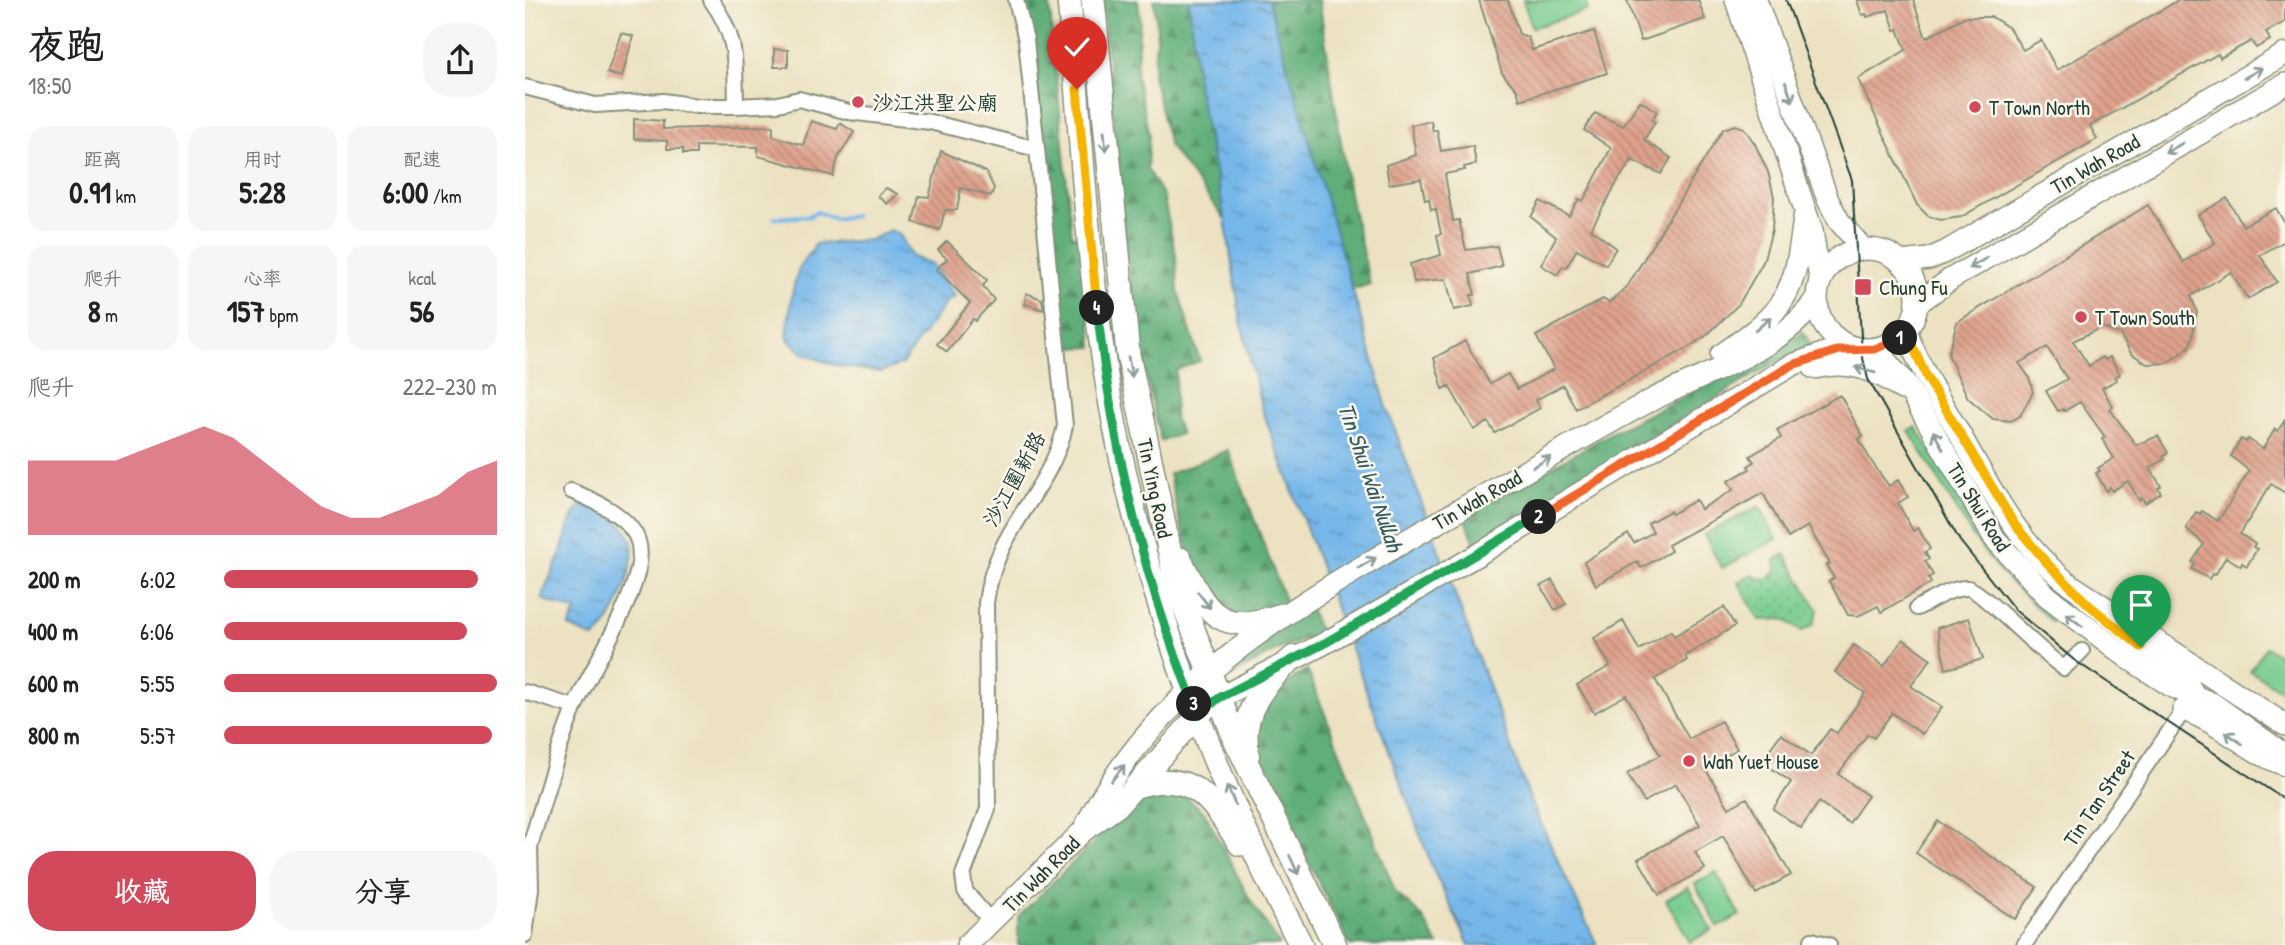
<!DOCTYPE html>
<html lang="zh">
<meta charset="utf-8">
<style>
:root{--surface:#fff;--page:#f6f6f6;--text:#222;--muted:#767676;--accent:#d1495b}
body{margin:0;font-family:"Patrick Hand","LXGW WenKai TC",sans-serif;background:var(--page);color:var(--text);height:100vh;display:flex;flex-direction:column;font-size:26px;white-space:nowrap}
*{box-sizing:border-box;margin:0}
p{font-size:23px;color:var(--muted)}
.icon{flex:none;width:38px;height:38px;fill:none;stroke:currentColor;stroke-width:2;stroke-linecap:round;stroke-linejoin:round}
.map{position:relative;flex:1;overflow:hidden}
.drawer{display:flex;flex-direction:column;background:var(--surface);width:525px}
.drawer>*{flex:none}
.pin{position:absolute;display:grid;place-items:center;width:60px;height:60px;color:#fff;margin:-72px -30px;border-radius:50% 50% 50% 0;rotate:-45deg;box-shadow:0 0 7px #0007}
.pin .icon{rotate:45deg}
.km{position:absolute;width:35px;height:35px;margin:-18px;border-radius:50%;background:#222;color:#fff;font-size:19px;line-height:35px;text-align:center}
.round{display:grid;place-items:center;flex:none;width:74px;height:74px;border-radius:28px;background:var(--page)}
.headline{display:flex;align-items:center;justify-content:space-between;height:119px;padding:0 28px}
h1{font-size:38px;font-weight:700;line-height:52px}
.figures{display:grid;grid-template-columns:repeat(3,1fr);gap:10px;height:119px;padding:7px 28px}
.figures div{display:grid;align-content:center;border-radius:18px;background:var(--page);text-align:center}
.figures b{font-size:30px;font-weight:700}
.figures small{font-size:19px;font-weight:400}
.figures p{font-size:19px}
.chart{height:196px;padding:14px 28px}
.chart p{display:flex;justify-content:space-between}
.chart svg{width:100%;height:126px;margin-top:7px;fill:var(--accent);opacity:.7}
.primary-button{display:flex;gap:14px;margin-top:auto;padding:14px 28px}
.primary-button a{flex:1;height:80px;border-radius:28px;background:var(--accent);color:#fff;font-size:28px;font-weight:700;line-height:80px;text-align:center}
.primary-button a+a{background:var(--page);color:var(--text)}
ul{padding:0 28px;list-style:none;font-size:23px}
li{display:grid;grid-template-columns:112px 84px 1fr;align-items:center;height:52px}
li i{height:18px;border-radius:9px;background:var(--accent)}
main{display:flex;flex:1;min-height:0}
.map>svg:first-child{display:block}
</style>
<main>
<section class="drawer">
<div class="headline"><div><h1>夜跑</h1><p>18:50</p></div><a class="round"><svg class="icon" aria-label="share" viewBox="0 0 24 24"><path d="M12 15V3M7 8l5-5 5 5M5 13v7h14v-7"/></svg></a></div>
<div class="figures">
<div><p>距离</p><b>0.91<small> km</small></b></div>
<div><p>用时</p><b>5:28</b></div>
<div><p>配速</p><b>6:00<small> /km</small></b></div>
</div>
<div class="figures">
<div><p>爬升</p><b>8<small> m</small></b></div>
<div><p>心率</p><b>157<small> bpm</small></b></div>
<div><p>kcal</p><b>56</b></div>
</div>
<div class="chart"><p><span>爬升</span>222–230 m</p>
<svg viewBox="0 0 160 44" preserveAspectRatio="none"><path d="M0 44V18L10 18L20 18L30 18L40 14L50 10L60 6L70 10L80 18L90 26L100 34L110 38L120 38L130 34L140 30L150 22L160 18V44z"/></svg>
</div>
<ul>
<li><b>200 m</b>6:02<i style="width:93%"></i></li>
<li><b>400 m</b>6:06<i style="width:89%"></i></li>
<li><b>600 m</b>5:55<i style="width:100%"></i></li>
<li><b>800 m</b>5:57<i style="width:98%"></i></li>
</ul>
<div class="primary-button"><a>收藏</a><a>分享</a></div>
</section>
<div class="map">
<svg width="1760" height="945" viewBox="0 0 1760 945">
<defs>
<pattern id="forest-firs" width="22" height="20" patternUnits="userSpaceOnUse" patternTransform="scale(1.75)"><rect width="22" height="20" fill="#60ae79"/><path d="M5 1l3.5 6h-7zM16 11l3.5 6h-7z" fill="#4f8f64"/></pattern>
<pattern id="park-dots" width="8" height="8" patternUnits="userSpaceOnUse" patternTransform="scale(1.75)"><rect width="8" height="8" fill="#75ca8e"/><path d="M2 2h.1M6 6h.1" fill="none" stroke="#5fa575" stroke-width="1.8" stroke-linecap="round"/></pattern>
<pattern id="water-ripples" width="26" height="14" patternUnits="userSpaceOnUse" patternTransform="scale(1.75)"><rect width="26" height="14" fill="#76b7ea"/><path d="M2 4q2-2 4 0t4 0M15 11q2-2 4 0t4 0" fill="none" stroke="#6096be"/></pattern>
<pattern id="building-back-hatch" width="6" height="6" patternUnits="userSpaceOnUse" patternTransform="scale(1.75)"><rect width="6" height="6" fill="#dfa28c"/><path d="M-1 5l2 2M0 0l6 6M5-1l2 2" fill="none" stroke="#b48573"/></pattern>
</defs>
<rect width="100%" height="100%" fill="#fbf7ec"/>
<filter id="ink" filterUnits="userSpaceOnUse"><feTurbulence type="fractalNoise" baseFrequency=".0143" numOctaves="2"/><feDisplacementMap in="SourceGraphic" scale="14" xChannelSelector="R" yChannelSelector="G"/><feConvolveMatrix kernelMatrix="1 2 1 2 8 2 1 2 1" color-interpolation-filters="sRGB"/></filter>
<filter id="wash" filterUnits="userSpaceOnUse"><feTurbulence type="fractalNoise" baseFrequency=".00686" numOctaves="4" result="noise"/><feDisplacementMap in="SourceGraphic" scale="28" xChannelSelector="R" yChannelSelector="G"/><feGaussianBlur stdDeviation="1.57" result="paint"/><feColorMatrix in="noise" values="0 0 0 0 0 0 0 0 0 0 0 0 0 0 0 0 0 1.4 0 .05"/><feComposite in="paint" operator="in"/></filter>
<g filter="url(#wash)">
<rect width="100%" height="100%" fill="#ece2c2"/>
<!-- grass -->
<path fill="#75ca8e" stroke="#4a8461" stroke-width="2" d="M998,0H1060L1063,10L1007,28Z
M1391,427L1454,532L1532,617L1527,622L1474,571L1447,535L1384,431Z
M1234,506L1252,539L1197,568L1179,535Z
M1741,647L1760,659V693L1725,671Z
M1191,872L1215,915L1193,927L1170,884Z
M1163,887L1187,930L1165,942L1141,900Z"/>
<!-- forest -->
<path fill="url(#forest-firs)" stroke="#407656" stroke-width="2" d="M496,0H524L547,236H557L568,347L540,348L518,150Z
M577,0H613L615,19L611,75L624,134L622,169L638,196L651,256L653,291L675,361L651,370L649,418L656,434L636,441C599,298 592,147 577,0Z
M629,0H664L673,89L700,219L644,146L628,75L632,28Z
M743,0H794L824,194L845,284L826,290Z
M1278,332L1287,347L1246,365L950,544L940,517L1086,433L1256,348Z
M703,450L761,603L747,611L700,615C662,563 657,535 644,474Z
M785,608L795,634L754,649L705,677L718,656Z
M782,669L871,893L897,916L913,945H825L732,758C727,703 740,699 782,669Z
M640,793L661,797L680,813L724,898L755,945H493V917L592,819L619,797Z"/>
<!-- park -->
<path fill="url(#park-dots)" stroke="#4a8461" stroke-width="2" d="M1260,554L1293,610L1288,625L1277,631L1259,619L1234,620L1213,582L1227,574L1233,579L1244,578L1251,571L1250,560Z"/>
<!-- water -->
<path fill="url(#water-ripples)" stroke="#4a7a8f" stroke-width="2" d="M664,0H743L862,408L1006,802L1072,945H944L907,867L737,409L717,327L700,219L673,89Z
M366,230L375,235L387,257L406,263L430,296L422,301L377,364L356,372L309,365L279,354L263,339C262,322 268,275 278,262C283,254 288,253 290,244L345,240Z
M56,504C75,509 96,519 105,537C116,558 88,627 69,638L44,627L51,611L16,599C21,585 27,574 32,562C41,541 42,522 56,504Z"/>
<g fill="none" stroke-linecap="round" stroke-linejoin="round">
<!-- stream -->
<path stroke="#76b7ea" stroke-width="4.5" d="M250,218L284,216L292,212L310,219L330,216"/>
</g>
<g id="blocks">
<!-- building -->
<path fill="url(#building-back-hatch)" d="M954,0H983L994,34L1003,37L1007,50L1069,31L1082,73L995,100L992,90L977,73Z
M1102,0H1173L1180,19L1116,41Z
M1332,0H1388L1401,38L1439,17H1467L1484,28L1498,50L1516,40L1532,70L1654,0H1760V22L1741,32L1745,40L1731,48L1726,41L1695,58L1693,54L1565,126L1572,139L1436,217L1416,220L1403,216L1392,205L1333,79L1381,50L1373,29L1370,30L1363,10L1342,17L1341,14L1337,15Z
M96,33L108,36L97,77L82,73Z
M249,49L263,50V67H249Z
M1115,101L1132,111L1127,120L1130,122L1119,140L1146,158L1136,174L1107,160L1094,179L1066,229L1091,248L1081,265L1052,249L1041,268L1038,266L1032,275L1016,265L1031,237L1006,217L1015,201L1044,216L1054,199L1058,201L1063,192L1086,148L1059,130L1070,113L1098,126Z
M109,119L138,121V129L248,126V136L278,145L286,121L312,129L315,123L329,132L313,158L308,176L233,156V147L171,146V154H158V149H142V141L109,139Z
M906,121L908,131L912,130L916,151L948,146L951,164L939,167L940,170L920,174L928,221L934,220L941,250L972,246L977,266L945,274L950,295H946L948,306L929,310L921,279L889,282L885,264L916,255L912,235L916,234L911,209L906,210L904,199L900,200L896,179L864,184L861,165L891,155L886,125Z
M1210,125L1219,128L1230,144L1243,172L1249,197L1247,230L1238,262L1214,304L1182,335L1161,349L1051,409L1038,385L1011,400L1015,408L970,433L963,422L949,430L924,386L918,389L909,358L940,341L965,384L983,374L992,389L1029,369L1011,336L1078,299L1084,303L1103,285L1198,129Z
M416,151L461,172L469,188L466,196L436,188L432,210H420L415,230L388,222L394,196L404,197Z
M361,188L373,194L362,204L353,196Z
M1702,198L1718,226L1751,208L1760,224V241L1735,255L1752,282L1723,299L1706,272L1666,296L1672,312L1667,339L1664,347L1642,363L1622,364L1606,353L1595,334L1577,327L1548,341L1564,366L1578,357L1580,360L1585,357L1595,374L1590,377L1592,380L1577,388L1588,407L1585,409L1611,445L1633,436L1643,453L1638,456L1640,459L1625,468L1636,486L1633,488L1636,493L1620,503L1617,498L1614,500L1603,481L1587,491L1585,487L1581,491L1571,473L1575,471L1573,468L1589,458L1577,439L1580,437L1555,402L1539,411L1538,409L1533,411L1521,391L1542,379L1522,347L1494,363L1504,377L1508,392L1495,416L1486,421L1468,419L1443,398L1423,355L1432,322L1623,205L1658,262L1690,243L1673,215Z
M422,241L462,280L458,286L469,300L450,321L448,319L422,352L412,344L445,303L411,269L422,259L413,250Z
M501,293L517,299L519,310L500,304Z
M1315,395L1338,436L1334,439L1346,461L1364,486L1373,480L1383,497L1373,503L1388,531L1393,528L1405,549L1400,552L1404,559L1400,561L1408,575L1403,578L1406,583L1356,612L1353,606L1333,616L1323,615L1304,581L1309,578L1301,565L1305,564L1283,526L1263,538L1238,493L1143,545L1146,551L1116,568L1112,562L1071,585L1059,562L1103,534L1109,543L1128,532L1123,523L1145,511L1147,514L1171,500L1176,509L1208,490L1203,481L1225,469L1223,466L1229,462L1225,456L1256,438L1252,430Z
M1760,420V493L1746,484L1715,534L1730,544L1728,547L1732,549L1722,566L1717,563L1716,566L1701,557L1690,575L1687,574L1684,579L1667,569L1670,564L1667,562L1679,544L1661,528L1671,512L1676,514L1677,511L1693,521L1705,502L1724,471L1706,456L1716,439L1721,442L1723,439L1738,449L1750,429L1753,431Z
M1027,580L1041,604L1030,610L1016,586Z
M1199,607L1210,626L1160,656L1162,660L1130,679L1164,739L1196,721L1212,749L1180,768L1204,808L1222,798L1266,875L1231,894L1198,836L1170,852L1180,869L1134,895L1113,859L1175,825L1151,784L1119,802L1102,774L1135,755L1101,695L1069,713L1052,685L1085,666L1069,638L1098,621L1114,650L1146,631L1149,636Z
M1444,618L1458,659L1421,669L1412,628Z
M1378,639L1406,659L1386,686L1417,707L1397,734L1367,713L1349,738L1343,734L1313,774L1343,796L1324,823L1294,802L1276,828L1248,809L1266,782L1236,761L1256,734L1286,755L1305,729L1312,733L1340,693L1310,672L1329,645L1359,666Z
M1413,821L1512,887L1490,919L1391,853Z"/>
</g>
</g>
<g filter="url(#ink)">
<use href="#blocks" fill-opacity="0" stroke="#86907b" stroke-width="2"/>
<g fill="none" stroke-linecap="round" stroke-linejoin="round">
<defs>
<path id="street" d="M186,0C213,37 210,63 211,106
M0,87L70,105L138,101L172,106H211L253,104L274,99L324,112L405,122L512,149
M1392,608C1406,601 1427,587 1443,588C1455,589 1519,656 1539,668L1557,651
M0,692L49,707
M467,923L440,891L438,875L463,809L461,603C470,527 526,492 540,426L501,40L491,0
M0,935L6,889L5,847L8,836C21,794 32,749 49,709C64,670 126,581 113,541C105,516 69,500 46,491
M1287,940L1304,945
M1499,945L1663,704"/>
<path id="secondary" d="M1211,0L1287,231L1295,279
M1231,0L1303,200L1314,221L1338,249
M1292 299a50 50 0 1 1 100 0a50 50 0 1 1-100 0Z
M1376,262L1404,259L1420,252L1760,54
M1393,303L1426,279L1760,84
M1381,331C1394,367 1414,399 1433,431C1464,485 1494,547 1546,585L1760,725
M1350,349L1381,384L1470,539L1522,596L1603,658L1646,686L1688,704L1760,755
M1196,355C1261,310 1270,296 1279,217
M1289,368C1321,360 1351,369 1377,389
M1610,642L1656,674L1667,691
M1658,710C1696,722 1723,752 1760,765
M559,829C632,680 779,600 917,520C985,481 1053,439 1123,402C1176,374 1259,350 1291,299
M442,945L558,831L592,807L673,715L694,698L800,643L954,554L1267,365L1300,353L1331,349"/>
<path id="primary" d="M544,0C556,131 562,264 584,394C617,585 685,773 776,945
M568,0L603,354L652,587L710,739L810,945
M655,559C682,614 693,636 757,615
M723,754C713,713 740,682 769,657
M611,786C669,768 687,801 715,844"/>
</defs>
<!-- street casing -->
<use href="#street" stroke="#86907b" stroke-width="18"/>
<!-- secondary casing -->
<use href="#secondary" stroke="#86907b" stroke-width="24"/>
<!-- primary casing -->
<use href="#primary" stroke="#86907b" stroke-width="26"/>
<!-- street -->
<use href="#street" stroke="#fff" stroke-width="14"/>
<!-- secondary -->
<use href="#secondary" stroke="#fff" stroke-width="21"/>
<!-- primary -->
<use href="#primary" stroke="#fff" stroke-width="23"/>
<!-- tram -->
<path stroke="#1f3d34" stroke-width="2" d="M1261,0L1327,180L1337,354L1343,379L1435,541L1490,610L1549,660L1760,800"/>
</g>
<!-- one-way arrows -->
<defs><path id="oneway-shaft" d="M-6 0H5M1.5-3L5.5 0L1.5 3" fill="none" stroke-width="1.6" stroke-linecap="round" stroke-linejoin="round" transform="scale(1.75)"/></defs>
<g stroke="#8f9e9a">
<use href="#oneway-shaft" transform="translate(1728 73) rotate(-30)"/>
<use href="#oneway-shaft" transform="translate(1264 92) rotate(70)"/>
<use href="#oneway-shaft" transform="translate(580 141) rotate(85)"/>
<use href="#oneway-shaft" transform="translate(1649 148) rotate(150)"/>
<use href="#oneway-shaft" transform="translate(1453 263) rotate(150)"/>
<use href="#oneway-shaft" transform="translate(1238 324) rotate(-41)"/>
<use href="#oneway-shaft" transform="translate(605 367) rotate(79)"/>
<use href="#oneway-shaft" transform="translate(1340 370) rotate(-164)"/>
<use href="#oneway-shaft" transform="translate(1413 440) rotate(-119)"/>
<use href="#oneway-shaft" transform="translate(1017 462) rotate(-30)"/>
<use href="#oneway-shaft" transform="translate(842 563) rotate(-30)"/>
<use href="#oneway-shaft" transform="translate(679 600) rotate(52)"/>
<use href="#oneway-shaft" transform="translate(1549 620) rotate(-143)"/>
<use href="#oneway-shaft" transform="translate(1709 738) rotate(-145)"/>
<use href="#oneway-shaft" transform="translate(593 773) rotate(-51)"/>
<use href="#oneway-shaft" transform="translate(706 795) rotate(-113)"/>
<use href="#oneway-shaft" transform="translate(769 865) rotate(65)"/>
</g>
</g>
<g fill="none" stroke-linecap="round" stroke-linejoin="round" filter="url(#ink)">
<defs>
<path id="split-1" d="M1375,338L1381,331L1402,378L1490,525L1521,562L1564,605L1616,647"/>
<path id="split-2" d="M1014,517L1267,365L1315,350L1350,349L1375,338"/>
<path id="split-3" d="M669,704L673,715L694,698L800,643L1014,517"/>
<path id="split-4" d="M572,308C587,442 618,579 669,704"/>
<path id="split-5" d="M552,89L572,308"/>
</defs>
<!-- split-1 casing -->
<use href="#split-1" stroke="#fff" stroke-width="14"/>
<!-- split-2 casing -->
<use href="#split-2" stroke="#fff" stroke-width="14"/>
<!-- split-3 casing -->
<use href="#split-3" stroke="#fff" stroke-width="14"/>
<!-- split-4 casing -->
<use href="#split-4" stroke="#fff" stroke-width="14"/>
<!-- split-5 casing -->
<use href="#split-5" stroke="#fff" stroke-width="14"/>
<!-- split-1 -->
<use href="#split-1" stroke="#f5b400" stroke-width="9"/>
<!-- split-2 -->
<use href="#split-2" stroke="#f0652b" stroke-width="9"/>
<!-- split-3 -->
<use href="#split-3" stroke="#22a559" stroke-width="9"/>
<!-- split-4 -->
<use href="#split-4" stroke="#22a559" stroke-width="9"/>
<!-- split-5 -->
<use href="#split-5" stroke="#f5b400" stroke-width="9"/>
</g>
<!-- markers -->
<g fill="#d1495b" stroke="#fbf7ec" stroke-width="2.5">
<circle cx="333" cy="102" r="7"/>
<circle cx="1450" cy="107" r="7"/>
<rect x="1329" y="278" width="18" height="18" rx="3.5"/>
<circle cx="1556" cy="317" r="7"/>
<circle cx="1164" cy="761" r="7"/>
</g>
<g text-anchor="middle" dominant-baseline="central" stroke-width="5" stroke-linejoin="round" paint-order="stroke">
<!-- poi labels -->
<g font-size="21" fill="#1f3d34" stroke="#fbf7ec" text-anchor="start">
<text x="347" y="102">沙江洪聖公廟</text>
<text x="1464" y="107">T Town North</text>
<text x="1354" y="287">Chung Fu</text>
<text x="1570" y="317">T Town South</text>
<text x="1178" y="761">Wah Yuet House</text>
</g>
<!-- street labels -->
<g font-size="21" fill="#1f3d34" stroke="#fbf7ec">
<text transform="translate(1570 164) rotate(-30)">Tin Wah Road</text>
<text transform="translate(489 479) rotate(-61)">沙江圍新路</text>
<text transform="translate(630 488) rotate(78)">Tin Ying Road</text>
<text transform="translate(952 500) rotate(-30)">Tin Wah Road</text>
<text transform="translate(1454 507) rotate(58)">Tin Shui Road</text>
<text transform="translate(1574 798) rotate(-56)">Tin Tan Street</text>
<text transform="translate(516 874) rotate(-45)">Tin Wah Road</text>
</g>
<!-- water labels -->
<g font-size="23" font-style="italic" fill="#355c62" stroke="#fbf7ec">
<text transform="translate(846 477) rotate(71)">Tin Shui Wai Nullah</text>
</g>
</g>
</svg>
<div class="pin" style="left:1616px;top:647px;background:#1e9e55"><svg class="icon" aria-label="arrive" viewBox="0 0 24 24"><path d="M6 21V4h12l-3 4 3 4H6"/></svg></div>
<div class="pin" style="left:552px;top:89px;background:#d93025"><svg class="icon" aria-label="check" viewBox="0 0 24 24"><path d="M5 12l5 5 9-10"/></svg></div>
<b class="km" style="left:1375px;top:338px">1</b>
<b class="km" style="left:1014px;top:517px">2</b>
<b class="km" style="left:669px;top:704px">3</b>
<b class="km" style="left:572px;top:308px">4</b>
</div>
</main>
